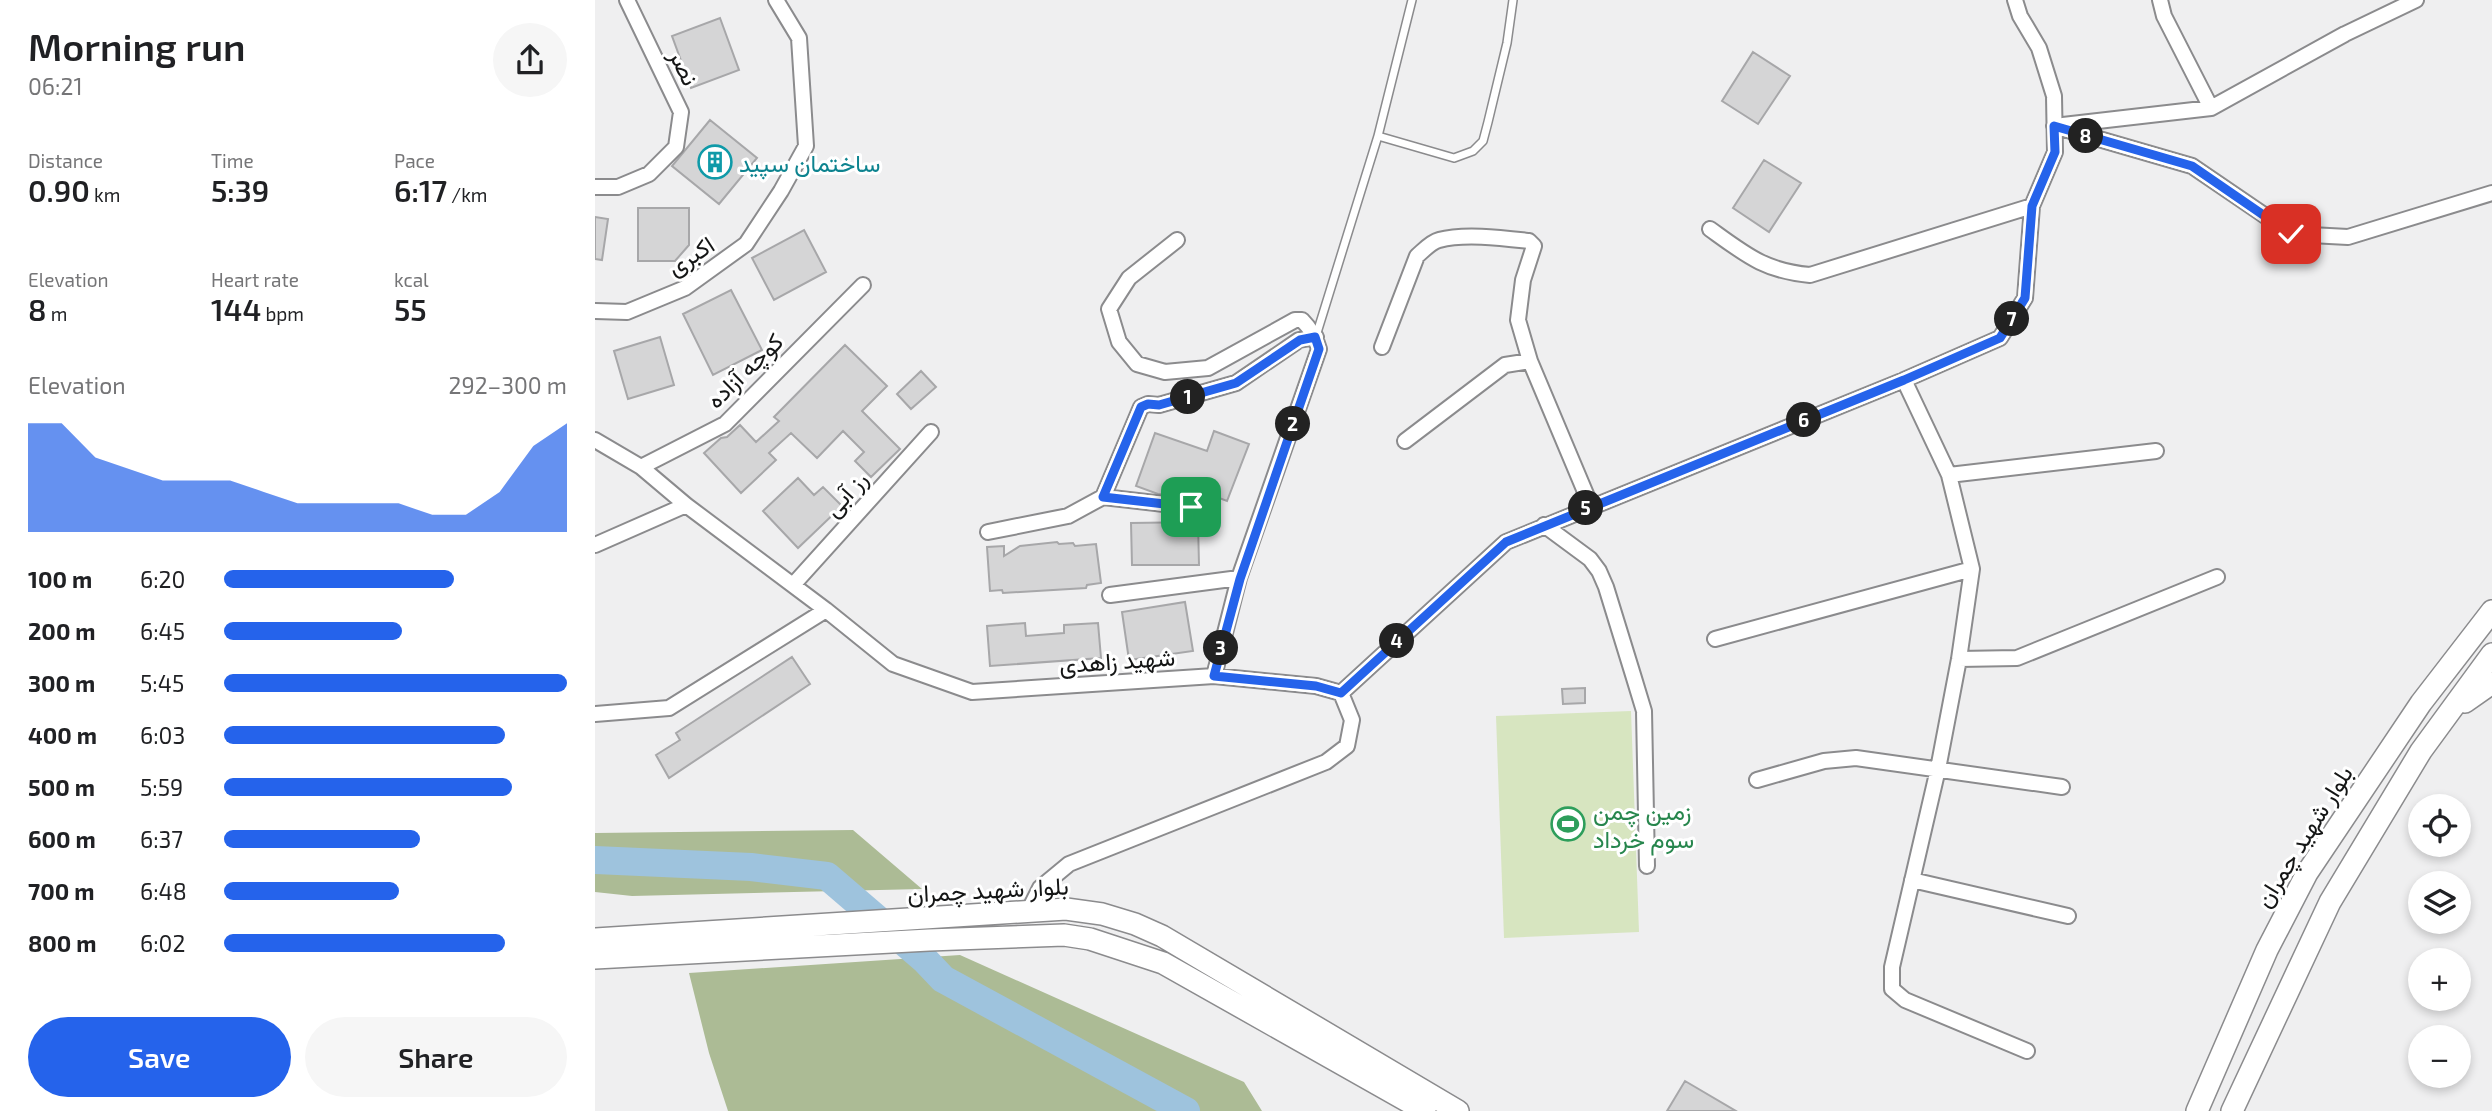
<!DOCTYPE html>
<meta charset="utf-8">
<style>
:root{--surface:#fff;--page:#f6f6f6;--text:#202124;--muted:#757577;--accent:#2563eb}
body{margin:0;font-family:"Exo 2",Vazirmatn,sans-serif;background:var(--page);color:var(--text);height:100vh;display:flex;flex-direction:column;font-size:26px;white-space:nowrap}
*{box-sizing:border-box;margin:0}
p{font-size:23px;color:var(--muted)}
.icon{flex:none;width:38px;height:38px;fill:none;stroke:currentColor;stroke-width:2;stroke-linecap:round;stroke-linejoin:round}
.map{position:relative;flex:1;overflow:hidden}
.drawer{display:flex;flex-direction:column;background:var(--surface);width:595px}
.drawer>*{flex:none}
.fabs{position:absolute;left:1813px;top:794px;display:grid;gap:14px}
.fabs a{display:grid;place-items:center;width:63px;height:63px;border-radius:50%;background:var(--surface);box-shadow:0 4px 10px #0003;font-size:35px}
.pin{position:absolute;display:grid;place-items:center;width:60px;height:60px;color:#fff;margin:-30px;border-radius:14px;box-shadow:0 4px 10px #0006}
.km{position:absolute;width:35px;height:35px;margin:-18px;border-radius:50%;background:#222;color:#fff;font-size:19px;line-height:35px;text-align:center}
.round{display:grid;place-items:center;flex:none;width:74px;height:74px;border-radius:37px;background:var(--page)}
.summary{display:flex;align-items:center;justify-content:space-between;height:119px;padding:0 28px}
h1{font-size:38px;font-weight:600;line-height:52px}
.figures{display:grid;grid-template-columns:repeat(3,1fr);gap:10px;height:119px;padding:7px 28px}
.figures div{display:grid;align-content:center}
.figures b{font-size:30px;font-weight:600}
.figures small{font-size:19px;font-weight:400}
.figures p{font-size:19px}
.chart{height:196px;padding:14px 28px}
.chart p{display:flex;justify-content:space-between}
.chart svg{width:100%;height:126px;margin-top:7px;fill:var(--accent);opacity:.7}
.primary-button{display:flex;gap:14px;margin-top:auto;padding:14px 28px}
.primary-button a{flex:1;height:80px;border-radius:42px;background:var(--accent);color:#fff;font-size:28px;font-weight:600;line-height:80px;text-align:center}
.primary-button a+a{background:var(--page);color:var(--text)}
ul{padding:0 28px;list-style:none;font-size:23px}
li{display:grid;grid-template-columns:112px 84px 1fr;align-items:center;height:52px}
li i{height:18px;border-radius:9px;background:var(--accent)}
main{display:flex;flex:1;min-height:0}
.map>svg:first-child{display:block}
</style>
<main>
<section class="drawer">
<div class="summary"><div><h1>Morning run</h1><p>06:21</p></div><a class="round"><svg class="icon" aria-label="share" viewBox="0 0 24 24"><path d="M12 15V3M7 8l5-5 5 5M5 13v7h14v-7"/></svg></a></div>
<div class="figures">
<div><p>Distance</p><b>0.90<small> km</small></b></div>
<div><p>Time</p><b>5:39</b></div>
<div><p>Pace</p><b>6:17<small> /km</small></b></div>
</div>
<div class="figures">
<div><p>Elevation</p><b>8<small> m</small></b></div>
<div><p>Heart rate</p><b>144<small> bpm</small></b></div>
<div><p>kcal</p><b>55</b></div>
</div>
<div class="chart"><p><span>Elevation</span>292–300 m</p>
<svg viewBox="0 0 160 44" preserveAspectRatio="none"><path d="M0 44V6L10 6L20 18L30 22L40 26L50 26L60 26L70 30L80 34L90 34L100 34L110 34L120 38L130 38L140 30L150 14L160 6V44z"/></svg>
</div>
<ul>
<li><b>100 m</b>6:20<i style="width:67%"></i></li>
<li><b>200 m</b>6:45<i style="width:52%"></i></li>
<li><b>300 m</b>5:45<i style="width:100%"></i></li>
<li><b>400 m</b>6:03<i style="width:82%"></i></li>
<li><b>500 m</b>5:59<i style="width:84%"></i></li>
<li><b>600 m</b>6:37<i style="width:57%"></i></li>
<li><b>700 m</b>6:48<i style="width:51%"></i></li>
<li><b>800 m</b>6:02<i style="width:82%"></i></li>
</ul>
<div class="primary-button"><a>Save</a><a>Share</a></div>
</section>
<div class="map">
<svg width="1897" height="1111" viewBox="0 0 1897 1111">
<rect width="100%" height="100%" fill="#efeff0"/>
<!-- green -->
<path fill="#d7e5c0" d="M1036,711L1044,932L909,938L901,716Z"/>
<!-- forest -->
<path fill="#acbb95" d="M258,830L327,889L37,896L0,892V833Z
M365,955L649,1082L667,1111H133L114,1053L94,973Z"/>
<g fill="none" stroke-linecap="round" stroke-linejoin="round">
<!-- river -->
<path stroke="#9ec3dd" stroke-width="28" d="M0,860L156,867L232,876L330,960L348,979L591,1111"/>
</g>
<!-- building -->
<path fill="#d5d5d6" stroke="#a7a7a9" stroke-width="2" d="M125,18L144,70L96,88L77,36Z
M1158,52L1195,76L1163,124L1127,101Z
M115,120L162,158L124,204L77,166Z
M1169,160L1206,183L1174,232L1138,208Z
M43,208H94V245L80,261H43Z
M0,217L13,219L7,260L0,259Z
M209,230L231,272L179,300L157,258Z
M136,290L167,350L118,375L88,314Z
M65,337L79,385L33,399L19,351Z
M250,345L292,386L267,411L305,449L276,477L260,461L269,452L248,431L222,458L196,433L174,453L181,460L146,493L109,453L126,438L132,437L145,425L161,442L184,421L179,417Z
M326,371L341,387L316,409L302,394Z
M619,431L654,444L632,501L580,481L575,495L563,494L541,486L560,433L612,451Z
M203,478L219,495L228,487L247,506L203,548L168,511Z
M603,522L604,565H537L536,523Z
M462,542L464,544L478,543L480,546L501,544L506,583L492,585L491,588L408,593L407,590L395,591L392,547L409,546V556L425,546Z
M590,602L598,651L534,660L527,612Z
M430,623L431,636L469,633V625L503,623L506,658L395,666L392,626Z
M197,657L215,684L74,778L61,755L85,740L81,733Z
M990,688V703L968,704L967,689Z
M1090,1081L1141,1111H1072Z"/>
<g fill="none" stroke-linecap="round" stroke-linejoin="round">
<defs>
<path id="lane" d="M783,136L859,158L878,151L888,141L893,122L912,43L918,0
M721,336L783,136L817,0"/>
<path id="street" d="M1565,0L1569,16L1616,108
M1468,125L1616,108L1750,34L1821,0
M1459,126L1597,166L1697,234L1753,237L1897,193
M0,187H23L54,174L81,147L86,112L32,0
M1115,229C1151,255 1170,271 1215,275L1437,206
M582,240L534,278L514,309L524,342L542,364L570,372L613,368L700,320H707C716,329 721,338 724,349L644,578L619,676
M0,311L32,312L90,288L151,244L186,191L211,146L204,38L181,0
M787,347L822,256C829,250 836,242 844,240C869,233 908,238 934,241L939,246L928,280L923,320L935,361L996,506
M1309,380L1354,475L1377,569L1364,659L1343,769L1297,967V989L1310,1000L1432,1051
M0,440L46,467L91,505L231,610L298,664L377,692L619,676L721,686L746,693L757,720L752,746L731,762L474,864L445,888L433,912
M810,441L910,365L935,361
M46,467L130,424L268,285
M1354,475L1561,451
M508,497L595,507
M949,525L995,559L1004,571L1011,587L1039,678L1049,711L1052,866
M393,532L473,516L508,497L546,407L553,404L564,405L641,383L704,340L721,337
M0,545L91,505
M198,585L336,432
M515,595L644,578
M1120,639L1377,569
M1364,659L1422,658L1622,577
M746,693L911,542L1309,380L1405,338L1430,298L1437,206L1460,152L1459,96L1444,48L1425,16L1420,0
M0,714L74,708L231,610
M1162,780L1229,761L1261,758L1467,787
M1317,880L1473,916"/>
<path id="secondary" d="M1870,702L1897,683
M0,939L471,909L507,914L540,924L567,936L863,1111
M0,958L334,940L469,935L495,939L568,963L830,1111
M1602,1111L1672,950L1712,873L1826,703L1897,611
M1637,1111L1735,902L1826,751L1897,654"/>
</defs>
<!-- lane casing -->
<use href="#lane" stroke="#8b8b8d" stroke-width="10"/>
<!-- street casing -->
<use href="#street" stroke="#8b8b8d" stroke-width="18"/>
<!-- secondary casing -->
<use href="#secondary" stroke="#8b8b8d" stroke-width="24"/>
<!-- lane -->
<use href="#lane" stroke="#fff" stroke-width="7"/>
<!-- street -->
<use href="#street" stroke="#fff" stroke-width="14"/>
<!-- secondary -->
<use href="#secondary" stroke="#fff" stroke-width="21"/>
</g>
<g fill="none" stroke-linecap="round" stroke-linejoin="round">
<defs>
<path id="route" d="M596,507L508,497L546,407L553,404L564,405L641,383L705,340L720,337L724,349L645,579L619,676L721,686L746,693L911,542L1309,380L1405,338L1430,298L1437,206L1460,152L1459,126L1597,166L1696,234"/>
</defs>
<!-- route casing -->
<use href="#route" stroke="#fff" stroke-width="14"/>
<!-- route -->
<use href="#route" stroke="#2563eb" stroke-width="9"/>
</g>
<!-- icons -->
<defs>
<symbol id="building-ring" viewBox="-11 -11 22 22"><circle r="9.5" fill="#fff" stroke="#0f9aa8" stroke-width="1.5"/><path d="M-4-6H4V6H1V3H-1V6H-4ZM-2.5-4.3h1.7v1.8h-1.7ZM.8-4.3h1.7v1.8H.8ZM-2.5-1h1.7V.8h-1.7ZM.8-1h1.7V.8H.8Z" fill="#0f9aa8"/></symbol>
<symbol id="stadium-ring" viewBox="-11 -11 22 22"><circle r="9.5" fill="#fff" stroke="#2e9e5b" stroke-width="1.5"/><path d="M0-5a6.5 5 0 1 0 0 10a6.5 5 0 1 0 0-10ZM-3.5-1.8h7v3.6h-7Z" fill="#2e9e5b"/></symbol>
</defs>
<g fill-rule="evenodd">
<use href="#building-ring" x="101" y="143" width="38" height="38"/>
<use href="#stadium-ring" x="954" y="805" width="38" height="38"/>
</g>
<g text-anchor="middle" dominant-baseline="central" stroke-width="6" stroke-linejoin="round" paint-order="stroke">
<!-- street labels -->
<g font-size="24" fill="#141515" stroke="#fff">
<text transform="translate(90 67) rotate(64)">نصر</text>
<text transform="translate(95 255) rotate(-33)">اکبری</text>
<text transform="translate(149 370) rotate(-44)">کوچه آزاده</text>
<text transform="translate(250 493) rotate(-48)">رز آبی</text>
<text transform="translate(522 660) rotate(-4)">شهید زاهدی</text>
<text transform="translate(1708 836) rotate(-58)">بلوار شهید چمران</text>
<text transform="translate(393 889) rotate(-3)">بلوار شهید چمران</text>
</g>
<!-- culture labels -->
<g font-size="24" fill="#0d838f" stroke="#fff" text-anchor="start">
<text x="144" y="162">ساختمان سپید</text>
</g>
<!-- leisure labels -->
<g font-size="24" fill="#27864d" stroke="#fff" text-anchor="start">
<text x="998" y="810">زمین چمن<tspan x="998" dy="28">سوم خرداد</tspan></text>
</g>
</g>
</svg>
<div class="fabs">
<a><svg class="icon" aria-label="locate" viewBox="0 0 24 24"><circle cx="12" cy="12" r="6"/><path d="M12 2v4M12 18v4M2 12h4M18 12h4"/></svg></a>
<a><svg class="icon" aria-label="layers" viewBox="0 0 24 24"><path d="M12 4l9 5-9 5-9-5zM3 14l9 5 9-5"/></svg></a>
<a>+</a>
<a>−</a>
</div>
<div class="pin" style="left:596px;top:507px;background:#1e9e55"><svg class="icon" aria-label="arrive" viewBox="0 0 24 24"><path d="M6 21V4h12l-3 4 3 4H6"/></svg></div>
<div class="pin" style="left:1696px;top:234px;background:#d93025"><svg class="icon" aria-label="check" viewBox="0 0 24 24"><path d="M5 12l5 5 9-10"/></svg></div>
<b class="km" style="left:593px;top:397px">1</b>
<b class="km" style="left:698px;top:424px">2</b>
<b class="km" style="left:626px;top:648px">3</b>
<b class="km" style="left:802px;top:641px">4</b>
<b class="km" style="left:991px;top:508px">5</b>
<b class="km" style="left:1209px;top:420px">6</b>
<b class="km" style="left:1417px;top:319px">7</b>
<b class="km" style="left:1491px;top:136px">8</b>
</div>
</main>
